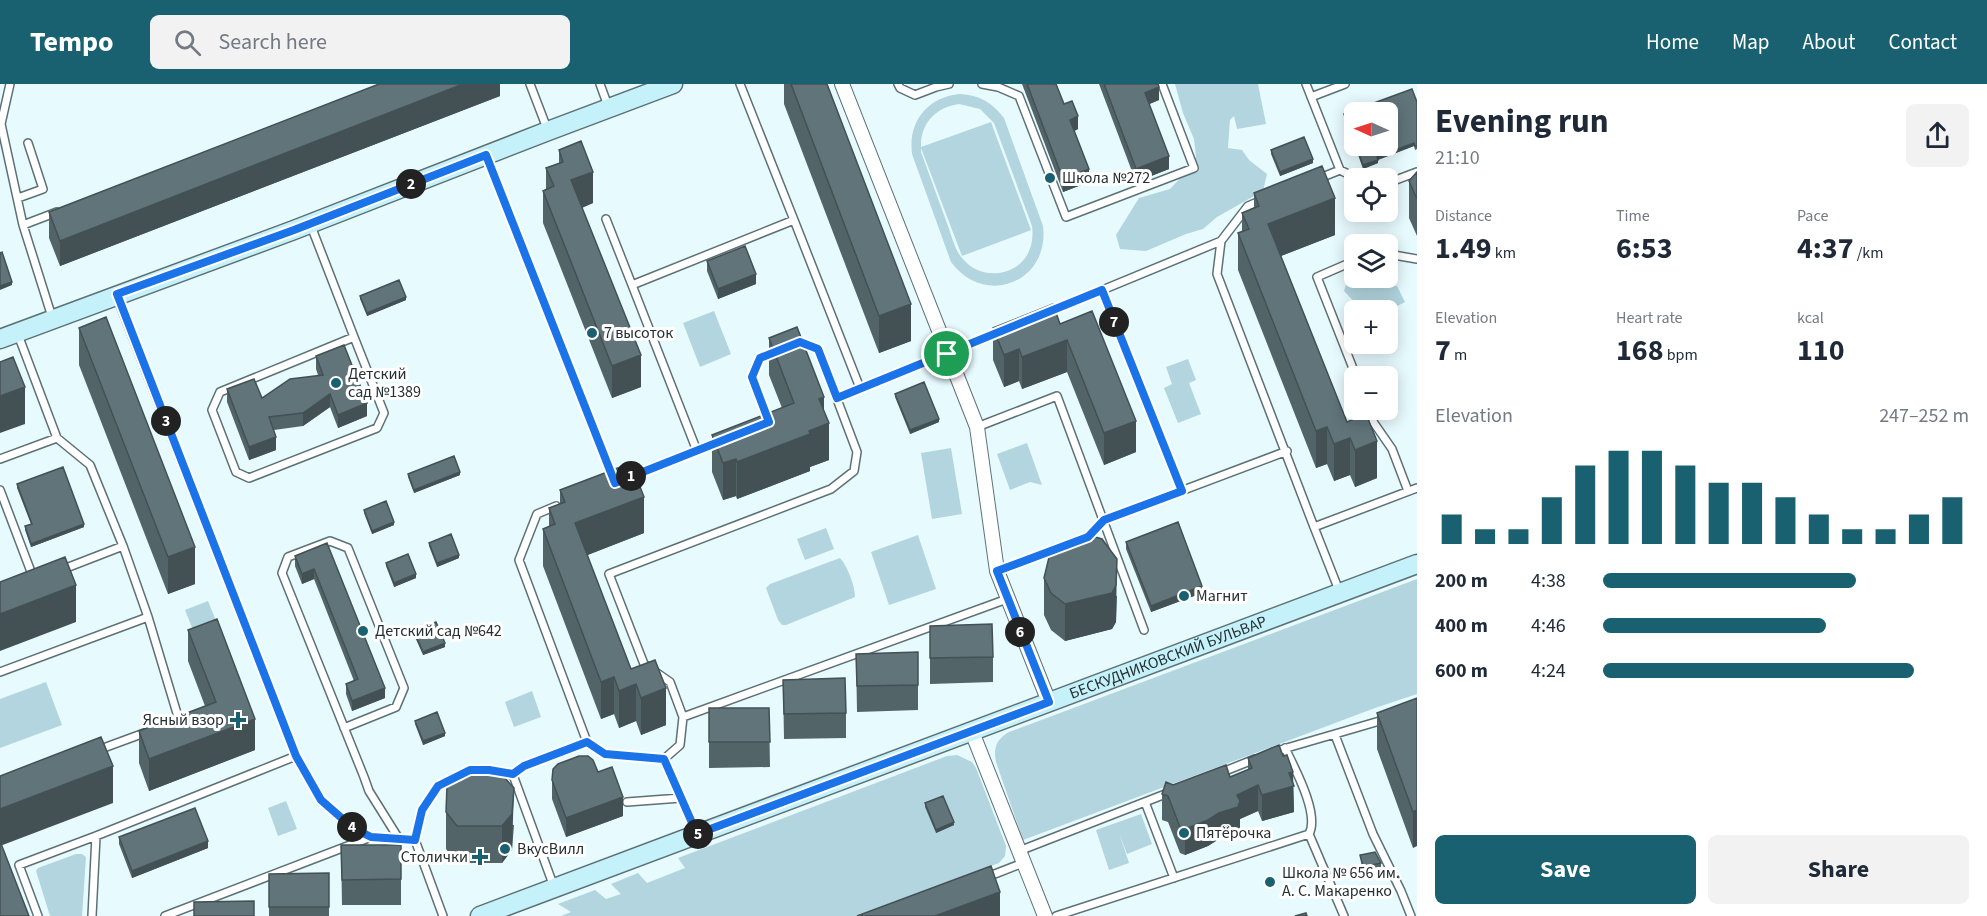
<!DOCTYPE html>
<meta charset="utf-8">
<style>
:root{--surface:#fff;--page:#f2f2f3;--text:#1f2937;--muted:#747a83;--accent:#196170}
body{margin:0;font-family:"Source Sans 3",sans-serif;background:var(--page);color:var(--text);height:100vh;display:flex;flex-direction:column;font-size:22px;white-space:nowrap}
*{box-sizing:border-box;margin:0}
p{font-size:20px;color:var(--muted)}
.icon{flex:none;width:33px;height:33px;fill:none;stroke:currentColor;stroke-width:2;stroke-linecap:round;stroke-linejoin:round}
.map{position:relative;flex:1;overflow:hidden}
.side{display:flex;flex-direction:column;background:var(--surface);width:570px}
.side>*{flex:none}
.needle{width:39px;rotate:273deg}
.tools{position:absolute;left:1344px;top:18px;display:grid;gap:12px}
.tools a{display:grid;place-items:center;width:54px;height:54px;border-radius:9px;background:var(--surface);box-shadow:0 3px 15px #0003;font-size:30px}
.pin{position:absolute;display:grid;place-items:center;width:51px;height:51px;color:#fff;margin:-26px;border:3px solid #fff;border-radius:50%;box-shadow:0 2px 6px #0007}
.km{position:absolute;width:30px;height:30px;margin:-15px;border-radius:50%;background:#222;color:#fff;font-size:16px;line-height:30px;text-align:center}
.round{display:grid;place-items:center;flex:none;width:63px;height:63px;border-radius:9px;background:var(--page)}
.summary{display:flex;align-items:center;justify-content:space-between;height:102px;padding:0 18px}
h1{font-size:33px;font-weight:700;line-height:45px}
.stats{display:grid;grid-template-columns:repeat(3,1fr);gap:9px;height:102px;padding:6px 18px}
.stats div{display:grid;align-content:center}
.stats b{font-size:30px;font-weight:700}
.stats small{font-size:16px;font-weight:400}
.stats p{font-size:16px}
.chart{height:168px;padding:12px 18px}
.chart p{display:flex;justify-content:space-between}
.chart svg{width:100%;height:108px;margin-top:6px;stroke:var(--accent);stroke-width:6}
.action{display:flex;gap:12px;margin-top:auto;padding:12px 18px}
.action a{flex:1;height:69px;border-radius:9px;background:var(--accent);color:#fff;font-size:24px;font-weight:700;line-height:69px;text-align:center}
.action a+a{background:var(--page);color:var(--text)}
ul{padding:0 18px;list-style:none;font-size:20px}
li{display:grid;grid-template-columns:96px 72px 1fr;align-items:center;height:45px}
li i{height:15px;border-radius:8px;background:var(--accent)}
header{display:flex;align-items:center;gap:36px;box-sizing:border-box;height:84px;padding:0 30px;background:var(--accent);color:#fff}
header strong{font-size:28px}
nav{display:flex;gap:33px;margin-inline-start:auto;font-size:21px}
.search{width:420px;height:54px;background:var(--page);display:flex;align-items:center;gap:15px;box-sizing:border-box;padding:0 21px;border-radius:9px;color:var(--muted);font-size:22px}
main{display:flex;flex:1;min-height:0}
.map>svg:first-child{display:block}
</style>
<header>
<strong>Tempo</strong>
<div class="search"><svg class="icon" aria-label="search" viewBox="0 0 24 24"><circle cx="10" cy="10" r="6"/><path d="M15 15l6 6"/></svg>Search here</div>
<nav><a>Home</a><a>Map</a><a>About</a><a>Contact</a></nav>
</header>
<main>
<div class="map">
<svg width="1417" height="832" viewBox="0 0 1417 832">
<rect width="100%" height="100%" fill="#e7fafe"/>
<!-- green -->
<path fill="#b2d5df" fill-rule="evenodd" d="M1175,0H1258L1266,40L1237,45L1234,32L1230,36L1228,64L1242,66L1249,76L1267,90L1263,107L1217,133L1203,145L1186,150L1146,167L1120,165L1116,151L1139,114L1170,105L1188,86L1196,73L1194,55L1183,29Z
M960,10C979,11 992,18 1004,34L1043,142C1050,198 985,224 951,178L912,70C908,38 927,13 960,10ZM959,20L980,25L994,39L1032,142C1034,157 1030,173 1017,182C1000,194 976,191 963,175C955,167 952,153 948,142C939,117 930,93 921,68V64L962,172L1031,146L991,38L921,63C920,40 936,23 959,20Z
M1356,194H1371L1397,202L1405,218L1388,227L1362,226L1344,207L1347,198Z
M714,227L731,270L700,283L683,239Z
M1188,275L1196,296L1189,299L1201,330L1178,339L1164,304L1172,300L1166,283Z
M1027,359L1042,401L1030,398L1010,406L997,370Z
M951,364L962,430L932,435L921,369Z
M826,444L834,465L805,476L797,455Z
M918,451L936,505L889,521L871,468Z
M840,474C848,483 855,502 855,513L786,541H782L778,536L766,504L770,500Z
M1417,495V610L1375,624L1023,756L996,678C993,663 997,655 1009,648Z
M208,517L218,542L195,551L185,526Z
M46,598L62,641L0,664V615Z
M532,607L541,633L514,643L505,618Z
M957,671L972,678L976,684L1006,762L1005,772L999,779L860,832H561L571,828L558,820L595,806L606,815L621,810L611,800L638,789L647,799L685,784L678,774L947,672Z
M286,717L297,745L278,752L268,724Z
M1141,730L1152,760L1127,770L1119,749L1129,779L1109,786L1096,746Z
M76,770H82L86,773L82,832H50L36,787L38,784Z"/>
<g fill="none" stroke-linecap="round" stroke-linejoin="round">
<defs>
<path id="lane" d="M10,0L1,40L23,141
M530,0L548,47
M600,0L608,22
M898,0L900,4L915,11L936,3L949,0
M982,0L998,3L1019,12L1066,133L1194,84L1162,0
M1306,0L1340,86
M1311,13L1345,0
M486,71L613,393
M1320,94L1340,86L1356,94
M1388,99L1417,88
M18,114L43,105L28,59
M1262,116L1248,122L1221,157L1217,190L1314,443
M606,135L632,201
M794,136L860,304
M311,142L354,253L220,308L212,326L236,388L249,394L377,344L384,329L354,253
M1388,170L1417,175
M1354,177L1317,193L1356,292
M1102,206L1182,407
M117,213L296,672L321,716L353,744L371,753L415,756L443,832
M1049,228L1221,157
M52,233L23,141L57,128
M17,248L57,354L90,381L123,462L148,533
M837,314L1000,248
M1369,326L1374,339L1392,365L1408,407
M769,338L752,293L760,274L776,268
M977,343L1057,312L1144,546
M697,367L632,201L794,136L740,0
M0,375L57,354
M627,394L720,357
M0,406L33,493
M556,422L537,430L519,476L587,658
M1073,458L1088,453L1104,436L1287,367
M61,486L123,462
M997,487L1057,464
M1340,509L1314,443L1417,404
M0,588L148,533L179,636L177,637
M683,633L670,598L644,580L609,490L831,405L854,387L857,368L818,265L800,258L795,260
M344,644L396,623L404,604L348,464L330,457L288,473L282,489L364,693L369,707L399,755
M1335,651L1373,750L1401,807L1411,832
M1285,664C1294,683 1320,730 1309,750L1344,832
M98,666L147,648
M1273,668L1383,636
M664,675L697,750
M1220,689L1255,675
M513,691L524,682L587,658L605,670L664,675L680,661L683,633L1007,515
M627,718L681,714
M1145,718L1174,794
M415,756L422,726L438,702L470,686H489L513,691L554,803
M1019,767L1168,709
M987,793L1023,779
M38,832L19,781L96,752L296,672
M92,832L96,752
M165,832L371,753
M1056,832L1309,750"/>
<path id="street" d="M842,0L977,343L997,487L1049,618
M972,648L1045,832"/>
<g id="secondary">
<path d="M0,255L294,146L548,47L673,0"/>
<path id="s1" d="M480,832L1417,480"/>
</g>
</defs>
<!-- lane casing -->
<use href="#lane" stroke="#5c7176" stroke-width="10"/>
<!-- street casing -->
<use href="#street" stroke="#5c7176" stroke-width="16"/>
<!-- secondary casing -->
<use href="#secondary" stroke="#5c7176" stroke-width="21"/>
<!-- lane -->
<use href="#lane" stroke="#fff" stroke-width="7"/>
<!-- street -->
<use href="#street" stroke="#fff" stroke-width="14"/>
<!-- secondary -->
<use href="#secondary" stroke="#c5f2fa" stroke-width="18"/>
</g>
<!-- wall -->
<path fill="#536469" d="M500,0V12L60,182L49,154V128Z
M784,0H827L911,257L879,269L784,20Z
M1022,0H1056L1064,20L1078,45L1074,47L1089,98L1063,108Z
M1099,0H1158L1159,16L1149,20L1169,85L1136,98Z
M1417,18V65L1415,66L1414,62L1378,76V79L1363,85L1355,62H1388L1354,28V61L1344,34V30Z
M559,66L593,119L582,124L641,303L612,314L543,139V107L546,105V84L559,79Z
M1271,66L1313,79L1280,92L1271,70Z
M1417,88V152L1409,134V97Z
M1254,109L1335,151L1281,172L1347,338L1377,394L1355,403L1350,391L1334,397L1327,380L1316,384L1238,186V149L1242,147V129L1254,124Z
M707,177L756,200L718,215L707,187Z
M360,212L406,216L367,232L360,215Z
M1060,240L1136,368L1104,381L1067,288L1022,305L1019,297L1004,303L993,276V244Z
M79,244L195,500L168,510L79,281Z
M769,254L824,327L829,376L810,383V387L737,415L736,412L723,416L712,388V351L782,324L769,291Z
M316,272L367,332L338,344L330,323L303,342L274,346L276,366L249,376L227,318V305L262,314L318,291L316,285Z
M895,310L939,338L910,350L895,313Z
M408,390L460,391L414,409L408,393Z
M17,400L84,443L31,463L25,446V442L31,440L17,404Z
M560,406L644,449L587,471L631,585L666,641L641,651L636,637L619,644L614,630L601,635L543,482V445L549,442V424L560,420Z
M364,426L394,441L372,450L364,429Z
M1126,458L1202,509L1151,528L1126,465Z
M327,459L385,614L352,627L346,610V600L354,597L314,495L302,500L295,482V472Z
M429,459L459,474L437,483L429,462Z
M386,479L416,494L394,503L386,482Z
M1044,494L1117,512L1116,538L1112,545L1065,557L1051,546L1044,531Z
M930,542L993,573V598L930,600Z
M188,546L255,666L149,707L139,679V647L205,622L188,577Z
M414,547L445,563L423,571L414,551Z
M918,568V626L857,628L856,570Z
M783,596L846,629V654L784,655Z
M1417,614L1413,764L1377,665V629Z
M709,624H769L770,683L709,684Z
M415,637L445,652L423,661L415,640Z
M1248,674L1293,699L1294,728L1262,737L1258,727L1240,735V743L1238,749L1219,755L1208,762L1185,771L1180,769L1168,738L1162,736V710L1173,701L1230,693L1248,686Z
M598,688L623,732L566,753L552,715V696Z
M925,719L954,741L936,749L925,723Z
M446,728L514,741L512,766L502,779H457L446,765Z
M119,753L208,764L132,794L119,760Z
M341,761H401V821H342Z
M1360,771L1381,779V783L1363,786Z
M329,789V832H269V790Z"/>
<!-- shaded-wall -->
<path fill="#435155" d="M463,0H500V12L60,182V157Z
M1159,3V16L1145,22V9Z
M1078,32V45L1070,49V36Z
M1414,59V62L1377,76V73Z
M1169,72V85L1136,98V85Z
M1313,75V79L1280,92V88Z
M1378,76V79L1363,85V81Z
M1089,85V98L1063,108V95Z
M593,88V119L571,128V96Z
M1335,114V151L1268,177V140Z
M756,190V200L718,215V205Z
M12,198V201L0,206V202Z
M406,213V216L367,232V229Z
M911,220V257L879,269V232Z
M1067,256V288L1022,305V273Z
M1019,265V297L1004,303V271Z
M641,271V303L612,314V282Z
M25,303V340L0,349V312Z
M330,310V323L303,342V329Z
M824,313V341L829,339V376L810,383V387L737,415V378L809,347L819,315Z
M367,319V332L338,344V331Z
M1395,324V327L1383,332V329Z
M939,335V338L910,350V346Z
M1136,337V368L1104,381V349Z
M1327,343V380L1316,384V347Z
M276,353V366L249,376V363Z
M1350,354V391L1334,397V360Z
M1377,357V394L1355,403V366Z
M736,375V412L723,416V379Z
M460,388V391L414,409V406Z
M644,413V449L575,476V439Z
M394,438V441L372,450V447Z
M84,440V443L31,463V460Z
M195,463V500L168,510V473Z
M459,471V474L437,483V479Z
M1117,475L1116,538L1112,545L1065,557V520Z
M314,485V495L302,500V490Z
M416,490V494L394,503V499Z
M76,501V538L0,567V530Z
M1202,502V509L1151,528V522Z
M445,559V563L423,571V568Z
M614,593V630L601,635V598Z
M636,600V637L619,644V607Z
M385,604V614L352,627V617Z
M666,604V641L641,651V614Z
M255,635V666L149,707V675Z
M445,649V652L423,661V657Z
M113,682V719L0,762V725Z
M1293,688L1294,728L1262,737V711L1289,689Z
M1258,701V727L1240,735V743L1238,749L1219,755L1208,762L1185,771V745L1237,711Z
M514,704L512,766L502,779V742Z
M623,713V732L566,753V734Z
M1417,726V762L1413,764V728Z
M954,738V741L936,749V746Z
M208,757V764L132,794V787Z
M1000,808V832H935Z"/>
<!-- building -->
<path fill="#60747a" stroke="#435155" stroke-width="1.5" d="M379,0H463L60,157L49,128Z
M791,0H827L911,220L879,232Z
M1027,0H1056L1064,20L1072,17L1078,32L1070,36L1089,85L1063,95Z
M1104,0H1158L1159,3L1145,9L1169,72L1136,85Z
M1412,5L1417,18V62H1415L1414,59L1377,73L1378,76L1363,81L1356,62H1388V28H1354V58L1344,30Z
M1304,53L1313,75L1280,88L1271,66Z
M581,57L593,88L571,96L641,271L612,282L543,107L554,102L546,84L563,78L559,66Z
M1322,82L1335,114L1268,140L1347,338L1366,330L1377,357L1355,366L1350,354L1334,360L1327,343L1316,347L1238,149L1249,145L1242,129L1259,122L1254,109Z
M1417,88V115L1409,97Z
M745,162L756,190L718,205L707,177Z
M2,168L12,198L0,202V169Z
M399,196L406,213L367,229L360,212Z
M1053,220L1060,240L1092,227L1136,337L1104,349L1067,256L1022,273L1019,265L1004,271L993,244Z
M106,233L195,463L168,473L79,244Z
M797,243L824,313L819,315L829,339L809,347L810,350L737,378L736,375L723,379L712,351L794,319L769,254Z
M344,261L367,319L338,331L330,310L303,329L269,333L276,353L249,363L227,305L254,295L262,314L290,295L323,291L316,272Z
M13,273L25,303L0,312V278Z
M924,298L939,335L910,346L895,310Z
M1390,311L1395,324L1383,329L1382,326H1388V312Z
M454,372L460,388L414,406L408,390Z
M631,379L644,413L575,439L631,585L655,576L666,604L641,614L636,600L619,607L614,593L601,598L543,445L555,440L549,424L565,418L560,406Z
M63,383L84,440L31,460L25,442L32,440L17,400Z
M386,417L394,438L372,447L364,426Z
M1178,438L1202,502L1151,522L1126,458Z
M451,450L459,471L437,479L429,459Z
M1092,452L1102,455L1117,475L1116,501L1112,509L1065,520L1051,509L1044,494L1051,465Z
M327,459L385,604L352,617L346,600L358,595L314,485L302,490L295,472Z
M408,470L416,490L394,499L386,479Z
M65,473L76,501L0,530V498Z
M217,535L255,635L149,675L139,647L216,618L188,546Z
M436,538L445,559L423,568L414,547Z
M992,540L993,573L930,574V542Z
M918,568V601L857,602L856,570Z
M845,594L846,629L784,630L783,596Z
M1417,614V726L1413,728L1377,629Z
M709,624H769L770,658H709Z
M437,628L445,649L423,657L415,637Z
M101,653L113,682L0,725V692Z
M1279,661L1283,672L1287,671L1293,688L1289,689L1294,702L1262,711L1258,701L1237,711L1240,717L1238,723L1219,729L1208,736L1185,745L1180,743L1168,712L1162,710L1166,698L1173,701L1226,681L1230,693L1252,684L1248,674Z
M579,672H588L593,676L598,688L612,683L623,713L566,734L552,696L553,685L558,680Z
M460,689L502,691L514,704L512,730L502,742H457L446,728L447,701Z
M943,712L954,738L936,746L925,719Z
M195,724L208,757L132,787L119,753Z
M0,757L29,832H0Z
M341,761H401V795L342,796Z
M1375,768L1381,779L1363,783L1360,771Z
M991,782L1000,808L935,832H857Z
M329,789V823H269V790Z
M254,817V832H194V818Z
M1306,829L1307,832H1295Z"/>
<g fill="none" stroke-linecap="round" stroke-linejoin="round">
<defs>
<path id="route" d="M486,71L615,399L769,338L752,293L760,274L800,258L818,265L837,314L1102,206L1182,407L1104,436L1088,453L997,487L1049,618L697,750L664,675L605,670L587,658L524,682L513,690L489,686H470L438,702L422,726L415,756L371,753L353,744L321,716L296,672L117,210L294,146Z"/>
</defs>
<!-- route casing -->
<use href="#route" stroke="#fff" stroke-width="12"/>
<!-- route -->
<use href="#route" stroke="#1a73e8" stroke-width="8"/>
</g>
<!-- markers -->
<g fill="#196170" stroke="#fff" stroke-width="2">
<circle cx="1050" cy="94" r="6"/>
<circle cx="592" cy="249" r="6"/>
<circle cx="336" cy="299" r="6"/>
<circle cx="1184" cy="512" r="6"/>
<circle cx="363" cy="547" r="6"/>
<path d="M235 627h6v6h6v6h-6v6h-6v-6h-6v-6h6z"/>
<circle cx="1184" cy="749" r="6"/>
<circle cx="505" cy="765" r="6"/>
<path d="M477 764h6v6h6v6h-6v6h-6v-6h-6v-6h6z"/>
<circle cx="1270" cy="798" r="6"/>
</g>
<g text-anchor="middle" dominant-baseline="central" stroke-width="6" stroke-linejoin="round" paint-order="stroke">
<!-- poi labels -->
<g font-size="16" fill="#262f31" stroke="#fff" text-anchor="start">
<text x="1062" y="94">Школа №272</text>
<text x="604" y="249">7 высоток</text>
<text x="348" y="290">Детский<tspan x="348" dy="18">сад №1389</tspan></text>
<text x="1196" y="512">Магнит</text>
<text x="375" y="547">Детский сад №642</text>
<text x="224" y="636" text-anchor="end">Ясный взор</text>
<text x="1196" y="749">Пятёрочка</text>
<text x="517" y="765">ВкусВилл</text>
<text x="468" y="773" text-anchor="end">Столички</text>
<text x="1282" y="789">Школа № 656 им.<tspan x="1282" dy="18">А. С. Макаренко</tspan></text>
</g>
<!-- street labels -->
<g font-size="16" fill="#262f31" stroke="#fff">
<text stroke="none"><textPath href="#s1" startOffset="735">БЕСКУДНИКОВСКИЙ БУЛЬВАР</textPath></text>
</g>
</g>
</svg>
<div class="tools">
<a><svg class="needle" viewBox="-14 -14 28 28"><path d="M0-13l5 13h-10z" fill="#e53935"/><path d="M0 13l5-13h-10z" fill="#747a83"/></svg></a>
<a><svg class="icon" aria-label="locate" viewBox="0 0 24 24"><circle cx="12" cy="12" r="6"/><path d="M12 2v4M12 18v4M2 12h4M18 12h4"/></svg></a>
<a><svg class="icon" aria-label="layers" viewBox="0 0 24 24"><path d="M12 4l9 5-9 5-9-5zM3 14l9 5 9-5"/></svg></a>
<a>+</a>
<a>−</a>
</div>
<div class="pin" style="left:947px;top:270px;background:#1e9e55"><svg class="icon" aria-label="arrive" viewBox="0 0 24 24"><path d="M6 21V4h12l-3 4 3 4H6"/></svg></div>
<b class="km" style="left:631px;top:392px">1</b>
<b class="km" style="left:411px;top:100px">2</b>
<b class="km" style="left:166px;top:337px">3</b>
<b class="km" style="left:352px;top:743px">4</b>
<b class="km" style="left:698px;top:750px">5</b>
<b class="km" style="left:1020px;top:548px">6</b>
<b class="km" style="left:1114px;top:238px">7</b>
</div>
<section class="side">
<div class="summary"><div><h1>Evening run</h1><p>21:10</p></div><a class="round"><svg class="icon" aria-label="share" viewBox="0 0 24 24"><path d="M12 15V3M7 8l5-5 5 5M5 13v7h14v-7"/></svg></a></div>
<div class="stats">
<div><p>Distance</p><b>1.49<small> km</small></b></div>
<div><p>Time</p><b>6:53</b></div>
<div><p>Pace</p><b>4:37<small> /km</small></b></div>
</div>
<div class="stats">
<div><p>Elevation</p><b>7<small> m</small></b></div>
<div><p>Heart rate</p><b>168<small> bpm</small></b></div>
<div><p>kcal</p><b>110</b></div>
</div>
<div class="chart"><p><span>Elevation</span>247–252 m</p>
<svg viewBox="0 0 160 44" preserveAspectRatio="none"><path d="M5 44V32M15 44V38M25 44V38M35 44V25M45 44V12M55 44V6M65 44V6M75 44V12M85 44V19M95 44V19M105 44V25M115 44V32M125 44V38M135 44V38M145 44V32M155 44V25"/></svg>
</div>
<ul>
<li><b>200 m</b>4:38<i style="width:69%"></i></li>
<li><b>400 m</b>4:46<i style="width:61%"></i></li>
<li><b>600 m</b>4:24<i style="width:85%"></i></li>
</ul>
<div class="action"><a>Save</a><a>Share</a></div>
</section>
</main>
